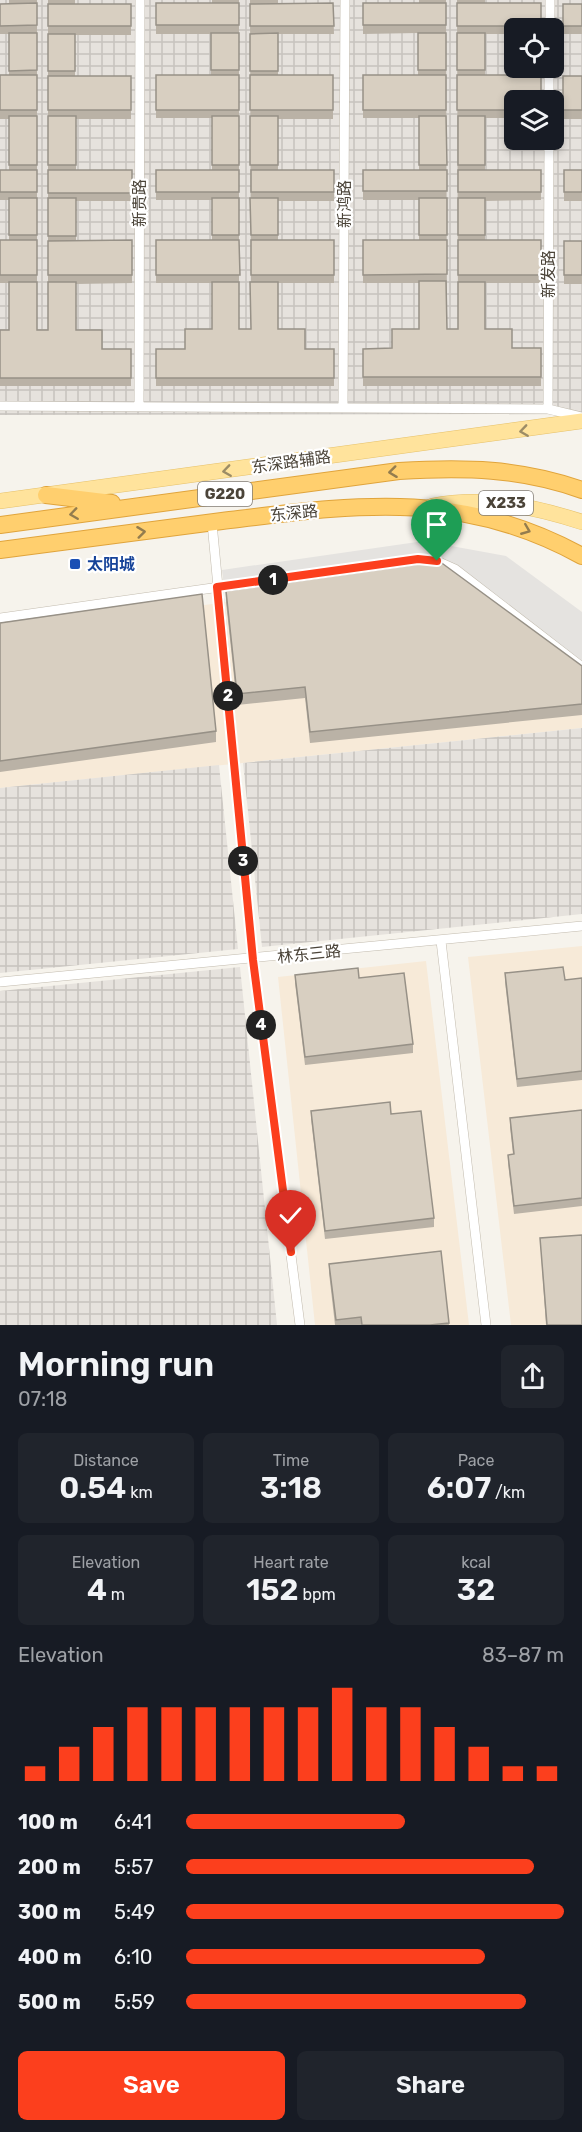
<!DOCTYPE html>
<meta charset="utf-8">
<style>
:root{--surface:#171b24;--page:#20242c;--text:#f1f3f6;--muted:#9ea1a6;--accent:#fc3f1d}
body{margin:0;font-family:Rubik,"Noto Sans SC",sans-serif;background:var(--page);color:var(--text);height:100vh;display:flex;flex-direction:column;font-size:22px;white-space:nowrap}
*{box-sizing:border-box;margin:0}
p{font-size:20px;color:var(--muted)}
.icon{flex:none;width:33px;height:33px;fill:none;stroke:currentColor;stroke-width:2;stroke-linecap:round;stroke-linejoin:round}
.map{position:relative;height:1325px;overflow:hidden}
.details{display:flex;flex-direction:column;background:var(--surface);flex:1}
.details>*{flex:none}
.controls{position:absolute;left:504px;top:18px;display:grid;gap:12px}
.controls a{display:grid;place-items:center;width:60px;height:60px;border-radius:9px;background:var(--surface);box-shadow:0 3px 9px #0003;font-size:30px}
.pin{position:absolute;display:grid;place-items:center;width:51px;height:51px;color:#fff;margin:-62px -26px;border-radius:50% 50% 50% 0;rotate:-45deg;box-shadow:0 0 6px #0007}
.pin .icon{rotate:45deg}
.km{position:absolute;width:30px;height:30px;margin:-15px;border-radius:50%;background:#222;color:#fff;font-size:16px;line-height:30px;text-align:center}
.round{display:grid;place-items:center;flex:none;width:63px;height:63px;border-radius:9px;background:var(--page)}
.headline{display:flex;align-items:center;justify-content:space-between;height:102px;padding:0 18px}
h1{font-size:33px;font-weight:600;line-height:45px}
.stats{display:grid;grid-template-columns:repeat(3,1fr);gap:9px;height:102px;padding:6px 18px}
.stats div{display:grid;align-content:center;border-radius:9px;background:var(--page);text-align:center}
.stats b{font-size:30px;font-weight:600}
.stats small{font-size:16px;font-weight:400}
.stats p{font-size:16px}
.chart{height:168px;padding:12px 18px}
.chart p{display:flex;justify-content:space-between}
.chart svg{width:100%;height:108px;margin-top:6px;stroke:var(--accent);stroke-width:6}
.cta{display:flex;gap:12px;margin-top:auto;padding:12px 18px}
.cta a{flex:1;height:69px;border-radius:9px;background:var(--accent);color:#fff;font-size:24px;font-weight:600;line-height:69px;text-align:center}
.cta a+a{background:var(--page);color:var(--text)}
ul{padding:0 18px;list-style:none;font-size:20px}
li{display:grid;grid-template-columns:96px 72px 1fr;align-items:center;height:45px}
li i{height:15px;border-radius:8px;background:var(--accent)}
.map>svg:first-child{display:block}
</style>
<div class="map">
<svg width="582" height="1325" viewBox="0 0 582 1325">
<defs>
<pattern id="industrial-grid" width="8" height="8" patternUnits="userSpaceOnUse" patternTransform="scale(1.5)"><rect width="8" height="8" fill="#e6e2dd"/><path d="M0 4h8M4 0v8" fill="none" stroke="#c7c3be"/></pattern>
</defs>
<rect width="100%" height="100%" fill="#f6f3ec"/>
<!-- commercial -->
<path fill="#f7ead8" d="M439,572L582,677V728L0,788V634Z
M582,946V1325H511L468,957Z
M426,961L469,1325H315L278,977Z"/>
<!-- industrial -->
<path fill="url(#industrial-grid)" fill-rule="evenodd" d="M0,0H582V414L0,415ZM514,28H554V68H514ZM514,100H554V140H514Z
M582,728V914L262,947L243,763Z
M219,765L238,949L0,973V788Z
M240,967L277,1325H0V991Z"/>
<!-- parking -->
<path fill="#e5e3e0" d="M424,541L506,556L582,612V677L226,602L222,570Z"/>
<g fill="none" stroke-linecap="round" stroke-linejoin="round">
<defs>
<path id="street" d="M550,28V0
M549,100V68
M0,406L548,409L582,417
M139,407L140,0
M343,408L345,0
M548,409L549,140
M212,523L253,960L300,1325
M0,618L418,559L437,561L455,569L582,667
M441,941L486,1325
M0,982L582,926"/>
<path id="primary" d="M0,501L582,421
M432,506C484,496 532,506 582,522"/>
<path id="highway" d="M46,495L112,503
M0,525L399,471C463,467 521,468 582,490
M0,550C74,540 148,531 222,521C354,505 459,488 582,556"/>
</defs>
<!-- street casing -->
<use href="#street" stroke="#c2bbae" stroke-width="10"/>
<!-- primary casing -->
<use href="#primary" stroke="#e6c16a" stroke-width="16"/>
<!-- highway casing -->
<use href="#highway" stroke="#e0a43c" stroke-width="18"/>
<!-- street -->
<use href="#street" stroke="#fff" stroke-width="9"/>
<!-- primary -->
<use href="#primary" stroke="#ffe39c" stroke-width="15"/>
<!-- highway -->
<use href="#highway" stroke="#ffcf6e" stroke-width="16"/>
</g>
<!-- wall -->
<path fill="#bab2a6" d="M9,0H37V330H48V0H75V4H131V35H75V76H131V119H76V170H132V201H76V241L132,240V283L76,284V330L102,349H131V386H0V330H9V283H0V240H9V200H0V170H9V119H0V75H9V34H0V4H9Z
M212,0H239V329H251L250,0H278V4L333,3L334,34H278V75H333V119H278V170H334V201H278V240H334V283H278V329L305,349H334V386H156V349H185L212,329V283H156V240H212V200H156V178L212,170V118H156V75H211V34H156V3H212Z
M419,0H446L447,329H458L457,0H485V3H541V28H514V34H485V75L514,100V118H485V170H541V200L485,201V240H541V283H485V329L512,348H541V386H363V349L392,348L419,329V283H363V240H419V200H363V170H419V118H363V75H418V33L363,34V3H419Z
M563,4H582V34H563Z
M563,76H582V119H563Z
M564,170H582V201H564Z
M564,241H582V284H564Z
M226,591L582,666V715L310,743L305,698L237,705L226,602Z
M0,623L216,731V742L0,772Z
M505,973L565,980L582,978V1080L517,1087L505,982Z
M295,975L359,978L413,1044V1053L305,1065L295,983Z
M582,1110V1206L514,1214L508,1163V1155L513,1154L510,1127V1118Z
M311,1111L391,1114L434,1218V1227L325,1239L311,1119Z
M540,1238L582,1325H546Z
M441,1251L449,1325H335L329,1273V1264Z"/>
<!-- building -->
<path fill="#d8cfc1" stroke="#979187" stroke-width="1.5" d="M37,3V25L0,26V4Z
M156,3H239V25H156Z
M333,3L334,26H250V4Z
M363,3H446V25H363Z
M457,3H541V26H457Z
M48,4H131V26H48Z
M563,4H582V26H563Z
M9,33H37V70L9,71Z
M211,33H239V70H211Z
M278,33V71H250V34Z
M418,33H446V70H418Z
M457,33H485V70H457Z
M48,34H75V71H48Z
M0,75H37V110H0Z
M156,75H239V110H156Z
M250,75H333V110H250Z
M363,75H446V110H363Z
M457,75H541V100H514V110H457Z
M48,76H131V110H48Z
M563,76H582V110H563Z
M9,116H37V165H9Z
M48,116H76V165H48Z
M212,116H239V165H212Z
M250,116H278V165H250Z
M419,116H446L447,165H419Z
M458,116H485V165H458Z
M0,170H37V192H0Z
M48,170H132V193H48Z
M156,170H239V192H156Z
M251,170H334V192H251Z
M363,170H447V191H363Z
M458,170H541V192H458Z
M564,170H582V192H564Z
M9,198H37V235H9Z
M48,198H76V236H48Z
M212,198H239V235H212Z
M250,198H278V235H251Z
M419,198H447V235H419Z
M458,198H485V235H458Z
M0,240H37V275H0Z
M132,240V275H48V241Z
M156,240H239L240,275H156Z
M251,240H334V275H251Z
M363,240H447V274L363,275Z
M458,240H541V275H458Z
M564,241H582V275H564Z
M419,281H446L447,329H458V282H485V329H512V348H541V377H363V349L392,348V329H419Z
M9,282H37V330H48V282H76V330H102V349H131V378H0V330H9Z
M212,282H239V329H251L250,282H278V329H305V349H334V378H156V349H185V329H212Z
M439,561L582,666V704L310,732L305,687L237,694L226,591Z
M202,594L216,731L0,761V623Z
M563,967L565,980L582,978V1071L517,1079L505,973Z
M358,968L359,978L404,973L413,1044L305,1057L295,975Z
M390,1102L391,1114L421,1111L434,1218L325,1231L311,1111Z
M582,1110V1198L514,1206L508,1155L514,1154L510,1118Z
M582,1235V1325H547L540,1238Z
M441,1251L449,1323L430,1325H362L361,1317L336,1320L329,1264Z"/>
<!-- one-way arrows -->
<defs><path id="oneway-chevron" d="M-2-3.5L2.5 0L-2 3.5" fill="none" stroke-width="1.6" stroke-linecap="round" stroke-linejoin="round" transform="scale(1.5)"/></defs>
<g stroke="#9c8c66">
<use href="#oneway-chevron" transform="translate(524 431) rotate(172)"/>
<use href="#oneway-chevron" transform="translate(227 471) rotate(172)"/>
</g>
<g stroke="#937c4e">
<use href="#oneway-chevron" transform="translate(393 472) rotate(173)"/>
<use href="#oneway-chevron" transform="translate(74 514) rotate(172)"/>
<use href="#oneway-chevron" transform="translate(526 530) rotate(22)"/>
<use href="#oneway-chevron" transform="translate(141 532) rotate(-7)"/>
</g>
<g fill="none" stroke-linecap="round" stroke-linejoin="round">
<defs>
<path id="route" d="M291,1252L253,960L217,587L418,559L437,561"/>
</defs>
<!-- route casing -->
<use href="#route" stroke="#fff" stroke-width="12"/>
<!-- route -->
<use href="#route" stroke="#fc3f1d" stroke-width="8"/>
</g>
<!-- markers -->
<rect fill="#1a4fb4" stroke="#fff" stroke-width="2" x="69" y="558" width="12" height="12" rx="3"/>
<g text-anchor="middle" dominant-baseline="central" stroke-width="4.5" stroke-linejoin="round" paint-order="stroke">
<!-- shield labels -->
<g fill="#fff" stroke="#817c74" stroke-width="1.5">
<rect x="198" y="482" width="54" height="24" rx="4.5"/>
<rect x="479" y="491" width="54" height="24" rx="4.5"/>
</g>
<g font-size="15" font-weight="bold" fill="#4b4439">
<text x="225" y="494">G220</text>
<text x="506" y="503">X233</text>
</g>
<!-- street labels -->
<g font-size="16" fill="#4b4439" stroke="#fff">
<text transform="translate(139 203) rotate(-90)">新贵路</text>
<text transform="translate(344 204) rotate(-90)">新鸿路</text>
<text transform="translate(548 274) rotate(-90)">新发路</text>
<text transform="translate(291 462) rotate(-8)">东深路辅路</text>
<text transform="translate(294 513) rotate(-6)">东深路</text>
<text transform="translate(309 954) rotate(-6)">林东三路</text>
</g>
<!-- transit labels -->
<g font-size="16" font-weight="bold" fill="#164399" stroke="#fff" text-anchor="start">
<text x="87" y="564">太阳城</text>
</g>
</g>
</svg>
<div class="controls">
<a><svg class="icon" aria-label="locate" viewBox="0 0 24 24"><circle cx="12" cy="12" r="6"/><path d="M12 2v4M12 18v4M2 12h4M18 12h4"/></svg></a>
<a><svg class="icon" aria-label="layers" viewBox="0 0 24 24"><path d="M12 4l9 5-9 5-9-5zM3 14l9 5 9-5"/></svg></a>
</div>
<div class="pin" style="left:437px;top:561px;background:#1e9e55"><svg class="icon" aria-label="arrive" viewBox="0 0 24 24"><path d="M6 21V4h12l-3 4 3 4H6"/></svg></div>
<div class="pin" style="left:291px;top:1252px;background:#d93025"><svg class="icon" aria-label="check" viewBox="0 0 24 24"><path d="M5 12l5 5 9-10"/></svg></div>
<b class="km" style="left:273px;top:580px">1</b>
<b class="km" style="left:228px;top:696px">2</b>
<b class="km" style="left:243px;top:861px">3</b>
<b class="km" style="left:261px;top:1025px">4</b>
</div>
<section class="details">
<div class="headline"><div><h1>Morning run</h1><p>07:18</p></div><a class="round"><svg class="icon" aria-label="share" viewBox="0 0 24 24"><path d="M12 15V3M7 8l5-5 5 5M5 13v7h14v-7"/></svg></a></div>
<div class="stats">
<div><p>Distance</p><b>0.54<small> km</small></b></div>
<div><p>Time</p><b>3:18</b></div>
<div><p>Pace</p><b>6:07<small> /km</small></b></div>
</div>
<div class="stats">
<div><p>Elevation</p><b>4<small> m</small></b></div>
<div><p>Heart rate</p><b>152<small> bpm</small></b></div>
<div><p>kcal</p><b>32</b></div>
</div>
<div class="chart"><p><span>Elevation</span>83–87 m</p>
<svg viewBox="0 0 160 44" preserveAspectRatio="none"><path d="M5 44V38M15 44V30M25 44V22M35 44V14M45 44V14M55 44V14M65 44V14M75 44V14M85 44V14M95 44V6M105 44V14M115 44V14M125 44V22M135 44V30M145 44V38M155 44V38"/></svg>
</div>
<ul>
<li><b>100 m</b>6:41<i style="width:58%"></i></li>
<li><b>200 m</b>5:57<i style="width:92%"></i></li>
<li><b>300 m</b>5:49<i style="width:100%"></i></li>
<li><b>400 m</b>6:10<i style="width:79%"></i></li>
<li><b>500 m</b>5:59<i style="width:90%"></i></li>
</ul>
<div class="cta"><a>Save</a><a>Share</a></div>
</section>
